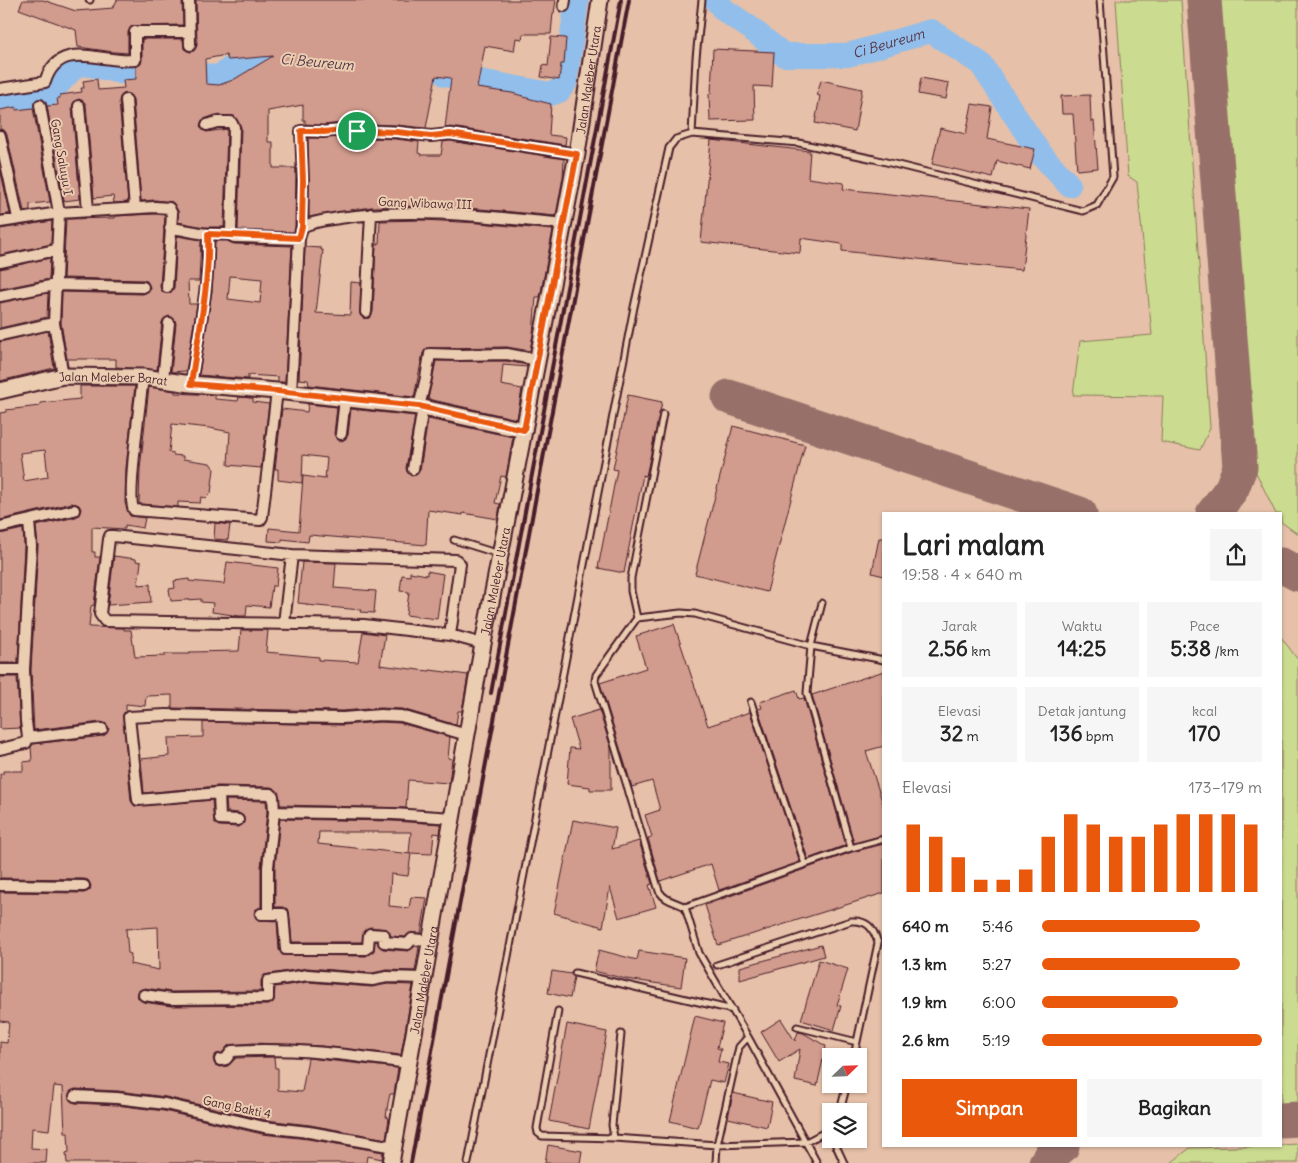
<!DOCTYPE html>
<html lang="id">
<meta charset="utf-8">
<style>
:root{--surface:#fff;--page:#f6f6f6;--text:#222;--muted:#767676;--accent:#ea580c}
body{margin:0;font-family:Delius,sans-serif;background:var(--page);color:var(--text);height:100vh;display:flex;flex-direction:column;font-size:19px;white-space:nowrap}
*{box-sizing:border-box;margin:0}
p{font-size:16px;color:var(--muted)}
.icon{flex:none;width:28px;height:28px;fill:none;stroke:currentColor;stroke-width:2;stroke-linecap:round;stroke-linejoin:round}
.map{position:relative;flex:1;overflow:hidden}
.side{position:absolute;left:882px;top:512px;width:400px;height:635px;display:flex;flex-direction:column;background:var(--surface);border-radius:0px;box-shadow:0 1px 4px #0004}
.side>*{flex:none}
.needle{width:32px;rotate:67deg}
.controls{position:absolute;left:822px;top:1048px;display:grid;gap:10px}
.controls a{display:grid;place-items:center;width:45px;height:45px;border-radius:0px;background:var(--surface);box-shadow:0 1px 4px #0004;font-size:25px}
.pin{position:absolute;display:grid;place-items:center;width:42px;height:42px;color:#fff;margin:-21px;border:2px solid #fff;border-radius:50%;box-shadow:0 1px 5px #0007}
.round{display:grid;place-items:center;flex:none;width:52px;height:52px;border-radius:0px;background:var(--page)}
.overview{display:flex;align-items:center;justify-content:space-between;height:85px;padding:0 20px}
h1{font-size:28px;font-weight:700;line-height:38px}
.stats{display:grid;grid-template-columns:repeat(3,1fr);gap:8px;height:85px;padding:5px 20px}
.stats div{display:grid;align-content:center;border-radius:0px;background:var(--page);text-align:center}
.stats b{font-size:21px;font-weight:700}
.stats small{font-size:14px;font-weight:400}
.stats p{font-size:14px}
.chart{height:140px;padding:10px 20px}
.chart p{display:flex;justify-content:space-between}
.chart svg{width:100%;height:90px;margin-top:5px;stroke:var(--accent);stroke-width:6}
.action{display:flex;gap:10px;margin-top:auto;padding:10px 20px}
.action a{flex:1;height:58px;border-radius:0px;background:var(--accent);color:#fff;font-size:20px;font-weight:700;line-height:58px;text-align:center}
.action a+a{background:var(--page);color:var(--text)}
ul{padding:0 20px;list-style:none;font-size:16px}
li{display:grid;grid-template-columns:80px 60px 1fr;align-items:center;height:38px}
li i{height:12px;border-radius:6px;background:var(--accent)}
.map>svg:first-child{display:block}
</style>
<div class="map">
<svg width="1298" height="1163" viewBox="0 0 1298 1163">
<rect width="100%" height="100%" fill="#e6c0a8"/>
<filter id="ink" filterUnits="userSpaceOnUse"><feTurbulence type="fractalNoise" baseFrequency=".02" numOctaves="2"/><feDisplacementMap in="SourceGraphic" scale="10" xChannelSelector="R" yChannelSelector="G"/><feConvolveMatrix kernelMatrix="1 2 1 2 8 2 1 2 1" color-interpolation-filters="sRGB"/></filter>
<g filter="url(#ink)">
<!-- green -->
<path fill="#cbdb8f" stroke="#8a7d5d" d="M1116,0H1181L1210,428L1200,450L1161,442L1163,396L1073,395L1080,341L1152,335L1137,182L1128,176Z
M1217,0H1298V534L1281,522V514H1276L1250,460Z
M1281,637L1298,660V1106L1281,1107Z
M1298,1144V1163H1171L1190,1148L1281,1146V1145Z"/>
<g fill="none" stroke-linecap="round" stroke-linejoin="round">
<!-- river -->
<g stroke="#92beeb" stroke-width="24">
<path id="s1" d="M716,0L724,10L749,27L784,55H848L931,31L981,64L1039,152L1069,185"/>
<path d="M446,75L550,94L559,91L565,83L577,0"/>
<path d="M0,103L49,94L77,64C97,63 114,74 133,73C150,72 165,62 182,65C194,67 204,80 218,76C225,74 230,67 237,65C259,57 279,58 301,59"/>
</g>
<!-- taxiway -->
<path stroke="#98706a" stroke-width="35" d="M1204,0L1240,467L1232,488L1213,514
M729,397L1080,514
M1281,565L1298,574
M1281,1120L1298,1119
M1046,1163L1051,1155L1062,1146"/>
</g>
<!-- building -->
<path fill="#d19b8d" stroke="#4a1f2b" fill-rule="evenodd" d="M23,0H43L76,11L113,8L117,0H182L183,25L132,26L128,32V53L114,52L78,47L76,30L19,9Z
M196,0H556L554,13H553L551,34H523L522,39L516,38L514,51L485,46L477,88L512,93L523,96V97L551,104L549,135L566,137L565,145L451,127L445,128L451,78L436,76L426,128L397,125L343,123L323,125L305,124V120H303V105L268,111V142H273V168H296L295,226L294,232L238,230L241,127L234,116L215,115L202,120L200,126L206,132L227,129L224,227H204L178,222V211L172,202L155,200L141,201L133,99L129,94L125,93L120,97L119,101L128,202L114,203L113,196L94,198L86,105L84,102L79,99L75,101L72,107L80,199L64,201L47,106L58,105L57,98H60V95L82,92L81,88H84L83,81L97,79L98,90L124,88L123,80L136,79V67L141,64L142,60V39H183L184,49L190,52L194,51L197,45ZM226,55L228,60L273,56L233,80L219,85L206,84L205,59Z
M551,37L566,38L564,64H561L559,80L541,77L543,65L548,66Z
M713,49L774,52L772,87L754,86L755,120L710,121L709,94L711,93Z
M921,78L949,83L946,99L918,94Z
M821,80L862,89L855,131L815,123L820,96L817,95Z
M1090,95L1091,121H1094L1098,168L1077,170L1073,114H1062L1061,96Z
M972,104L992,107L987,139L1035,149L1030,169L997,161L993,178L932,164L940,128L966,134Z
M16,107V110L33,108L50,202L30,204V210L24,211L7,135L5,131L0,129V110Z
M343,137L396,139L419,142L418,153L421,154V155H441L443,142L450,141L564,159L563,177L556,216L480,209L423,206L371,207L309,217L308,138Z
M711,140L810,151L808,178L844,183L843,189L1029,209L1022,270L842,251V244L801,238L800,253L701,242Z
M0,168L10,214L0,215Z
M155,214L165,215L160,287L164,293H170L174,288L177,236L201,240L199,281H188L189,304H197L186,371L171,372L176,323L173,318L169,316L164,319L162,322L157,370L116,367V359H67L61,323L62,292L143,294L149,291L150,287L147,281L143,280L63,278L66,219L115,218V216Z
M423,220L479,223L553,230L540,297H536L533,334L530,351L507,347L427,348L423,353L414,397L309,385L308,380L299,379L305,247L321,248V250H323L316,313L350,315L351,282L361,283L360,315L363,318H369L373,312L376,244H379L380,221Z
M52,221L51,244L0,255V229Z
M215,241H227L234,244L292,246L285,382H278V377L248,375V379L199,375L212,291ZM230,276L262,279L260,303L228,299Z
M50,258L49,279L0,289V269Z
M48,293L47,317L0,328V303Z
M48,331L54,368L0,381V342Z
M436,361H506L527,365V367L503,365L501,385L522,389L517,419L428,399Z
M80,386H135L126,468L125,503L130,516L145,518L143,528L125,525V529L92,527V552H95V557H100L94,605L91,606L89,627L124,628V630H131L135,657L165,656V654H190V652L239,651L241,630H268L266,652L319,657V660L358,662L363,632L385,635L380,665L419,670L430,671V670L468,675L462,711H458L456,725L402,709L380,708L343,711L172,708V695L146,696L145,706L126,704V711L123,715L131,801L135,806L212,800L214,823L219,826L238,827L243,824L244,817L239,813L227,812L226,800L266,801L267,812L261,867V907L255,910L254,914L258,920L277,921L279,950L282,955L366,956L374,951L375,941H377L380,947L383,949L408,951L415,946L419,947L415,971L387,970L372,973L307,968L264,975L261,981V991L171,992L145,988L138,991V998L143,1002L171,1006L268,1005L274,1001L275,987L308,982L372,987L388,984L413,985L401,1055L321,1046L254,1043L229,1045L222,1053L216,1054L213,1058L215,1065L221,1067L228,1066L236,1058L274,1057L275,1068H278V1090L302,1092L308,1058L398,1068L394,1094H390L388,1103L386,1117L389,1118L386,1139L310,1125L265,1120L166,1097L118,1091L75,1089L70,1092L69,1099L75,1103L116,1105L164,1111L262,1134L308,1139L383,1152L382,1159L367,1156L366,1163H67L66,1153L69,1152L68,1133H65L63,1087L54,1086L49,1130L32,1128L31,1148L47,1149L46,1163H0V1042L7,1043L9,1022L0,1021V892L84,893L90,890L91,886L88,880L84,879L0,878V774H3V771H23V762L32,761L31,747L33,744L103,736L106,734L109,729L107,725L101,722L34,730L31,670L38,546L36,526L76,517L79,515L81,509L79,505L72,503L0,520V413L6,412V410L40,406V403L80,399ZM45,450L48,477L24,481L20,453ZM158,927L159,970L130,964L131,954L128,953L126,929Z
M149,387L175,391V393L215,395V399L238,401L239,397L253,398V402L269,404L261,468L228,465L230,432L210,428L172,424L169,452L173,453V455L183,456V459L210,463L214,469L211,493L206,498L201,497L200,503L178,502V507L139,504L140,469Z
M628,395L662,402L646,476L643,475L624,573L598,568L617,470L613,469Z
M308,404L337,407L334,434L337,439L341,441L346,438L348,435L351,409L415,416L406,468L407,472L411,476L416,475L420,470L428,419L513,437L506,477L501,476L495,503L500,504L498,519L463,513V515L428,510L426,545L309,535L308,542L282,539V542L268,541L269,528L299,531L303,476L325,479L327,458L303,455L302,483L278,480V469H275L282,409L307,412Z
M733,426L805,445L767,592L695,574Z
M215,523L230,525L228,540L214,539Z
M23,529L24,546L18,663H0V534Z
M879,538H884V576L872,573Z
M114,556L136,559V561L141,562L138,585L150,584L151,602L108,605Z
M227,562L278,568L276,586H272L269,607L247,605L246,616H240L212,612L213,603L201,602V599L171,601L169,589L175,588L174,581L189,579V581L224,584Z
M302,562L336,563L334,588L376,591L374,613L360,612L361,610L306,605L307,604L298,603Z
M427,571L443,574L437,619L406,615L409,592L400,591L402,575L410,576V572L427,575Z
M674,624L708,726L750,712L800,862L719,890L711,864L660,881L648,838L652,837L645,815L660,810L652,781L632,787L600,683L646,668L636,636Z
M884,671V746L866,751L884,807V835L854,843L812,695Z
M0,677H17L20,728L0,729Z
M796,690L799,699L804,698L846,845L808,859L758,709L762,708L760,702Z
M599,710L611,748V790H590V787L567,784L570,748L579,749L570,719Z
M203,722L343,725L380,722L400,723L450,737L448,758L452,759L449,783L408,780L406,808L280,805L278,792L271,787L218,786L144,793L141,759L169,756L168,738L203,737Z
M280,819L393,821L441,824L440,834L434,833L432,854L409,853L411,832H319L318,844L411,854L408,876L391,874L389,906L409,908L411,897L427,898L421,933H410L405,937L391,936L387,929L370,927L364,931L362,942H292L289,911L283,907H275V867Z
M573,820L616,828L612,849L639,841L652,884L649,885L656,907L619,918L610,887L603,927L554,913Z
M884,844V893L718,945L705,905L852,852Z
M821,945L824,956L740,980V967Z
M599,950L637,960L639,951L685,958L681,987L626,979L594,971Z
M819,960L848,969L837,1005L841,1006L834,1030L801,1020Z
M552,971L571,974L574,977L570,998L548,993Z
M695,1016L723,1023L717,1048L721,1049L718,1062L729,1064L724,1083L710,1080L698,1128L670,1121Z
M781,1019L795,1041L798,1032L803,1033L826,1046L817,1086L795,1081L800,1049L779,1062L761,1032Z
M567,1024L607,1032L589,1129L549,1121Z
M733,1093L772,1102L767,1127L728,1118Z
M548,1145L582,1151L580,1163H545Z"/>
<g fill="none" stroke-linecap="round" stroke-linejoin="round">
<defs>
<path id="lane" d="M89,0H90
M692,134L799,143L874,159L1083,211L1097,205L1113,177L1100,0
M454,540L499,554
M822,603L811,646L807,693L851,848
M637,618L631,591V578L663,414
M884,660L811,646L695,614L681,613L637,618L596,675L595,681L659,891C666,902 675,901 685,907L851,848L884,839
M751,702L805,864
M685,907L699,953L748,1037L817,1163
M717,965L851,921C867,920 873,927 878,943L854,1056
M575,973L733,1010
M558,1011L537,1128L538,1133L542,1136L614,1138
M797,1027L857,1042
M621,1034L612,1125L614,1138L717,1145L806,1142L831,1129
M840,1111L847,1084
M833,1139L844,1163
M468,1163L634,307L669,148L676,139L692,134L696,58L702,0
M716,1163L717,1145L739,1047L748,1037"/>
<path id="street" d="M189,0L190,45
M564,6L565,0
M0,89L45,82C59,37 103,64 135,60V32H189
M126,100L135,208
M40,105L59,213L54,323L63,376
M79,106L88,210
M0,136L18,218
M0,222L59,213L155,207L169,208L172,214L167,287
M302,227L303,180L301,131L323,132L343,130L397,132L431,136L450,134L577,154
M170,228C183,229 195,233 208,234
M229,234L234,237L299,239
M0,262L56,250
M0,296L55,285L143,287
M366,312L371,214
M0,335L54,323
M143,377C141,397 126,500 134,510L260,520L262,517L277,391
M163,379L169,323
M191,384C198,335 210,284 208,234H229L231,231L234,127L231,122H217L207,125
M291,392L299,239L302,227C313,221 327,220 339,218C414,207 489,217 564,224
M419,407L426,378L430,354L459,355L507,354L538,360
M341,434L345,399
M413,469L423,407
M0,527L74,510
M284,623L292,555
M450,635L364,625L105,621L100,614L109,539L110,536H113L292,555L456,560L460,564L450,635L483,644
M0,670H24L31,546L29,521
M24,670L26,721L28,738
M28,738L102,729
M0,749L26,743L28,738
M219,793L271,794L273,796L274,812L393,814L453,818
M238,820L220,819L219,793L138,800L129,717L166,715L343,718L380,715L401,716L467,735
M0,885L84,886
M261,914H268V867L274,812
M268,914H283L286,949H365L368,947L369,935L370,934L384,935V942L408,944L412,939L431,941
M144,995L171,999L268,998V981L308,975L372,980L387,977L424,978
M220,1060L226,1059L232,1051C292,1047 350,1055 409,1063
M75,1096L117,1098L165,1104L264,1127L309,1132L394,1147"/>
<g id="secondary">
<path id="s2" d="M0,391L63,376L143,377L191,384L277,391L419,407L524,430"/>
<path id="s3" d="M391,1163L483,644L577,154L600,0"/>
</g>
</defs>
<!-- lane casing -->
<use href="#lane" stroke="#4a1f2b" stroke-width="9"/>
<!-- street casing -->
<use href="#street" stroke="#4a1f2b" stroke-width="14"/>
<!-- secondary casing -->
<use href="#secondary" stroke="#4a1f2b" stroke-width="19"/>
<!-- lane -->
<use href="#lane" stroke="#ebcdb1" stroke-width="5"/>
<!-- street -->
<use href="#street" stroke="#ebcdb1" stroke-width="10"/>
<!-- secondary -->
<use href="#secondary" stroke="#ebcdb1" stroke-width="15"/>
<!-- rail -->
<path stroke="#4a1f2b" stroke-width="4" d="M491,693L621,0
M411,1163L629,0"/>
</g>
</g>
<g fill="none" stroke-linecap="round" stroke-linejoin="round" filter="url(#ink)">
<defs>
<path id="route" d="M343,130L397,132L431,136L450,134L577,154L524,430L419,406L277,391L191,384C198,335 210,284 208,234L299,238L302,227L303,180L301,131H321L323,132Z"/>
</defs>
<!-- route casing -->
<use href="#route" stroke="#fff" stroke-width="10"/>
<!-- route -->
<use href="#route" stroke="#ea580c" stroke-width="6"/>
</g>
<g text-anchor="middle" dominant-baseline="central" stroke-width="4" stroke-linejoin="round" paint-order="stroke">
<!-- street labels -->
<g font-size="12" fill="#4a1f2b" stroke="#ebcdb1">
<text stroke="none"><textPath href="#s3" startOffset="1101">Jalan Maleber Utara</textPath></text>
<text transform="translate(62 157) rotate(80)">Gang Saluyu I</text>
<text transform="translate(425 203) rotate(2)">Gang Wibawa III</text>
<text stroke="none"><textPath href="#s2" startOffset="115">Jalan Maleber Barat</textPath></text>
<text stroke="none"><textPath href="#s3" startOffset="591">Jalan Maleber Utara</textPath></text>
<text stroke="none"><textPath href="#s3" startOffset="186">Jalan Maleber Utara</textPath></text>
<text transform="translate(237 1107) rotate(12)">Gang Bakti 4</text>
</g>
<!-- water labels -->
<g font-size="14" font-style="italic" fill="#553748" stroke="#ebcdb1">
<text stroke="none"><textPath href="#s1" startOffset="194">Ci Beureum</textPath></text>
<text transform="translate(317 62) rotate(5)">Ci Beureum</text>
</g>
</g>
</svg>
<div class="controls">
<a><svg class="needle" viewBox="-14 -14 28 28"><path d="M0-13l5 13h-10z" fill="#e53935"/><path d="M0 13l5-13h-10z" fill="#767676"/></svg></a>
<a><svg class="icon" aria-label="layers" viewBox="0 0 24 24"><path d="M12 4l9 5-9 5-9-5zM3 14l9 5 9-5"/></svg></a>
</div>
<div class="pin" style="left:357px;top:131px;background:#1e9e55"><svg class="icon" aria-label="arrive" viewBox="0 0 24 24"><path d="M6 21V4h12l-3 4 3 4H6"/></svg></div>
<section class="side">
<div class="overview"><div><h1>Lari malam</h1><p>19:58 · 4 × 640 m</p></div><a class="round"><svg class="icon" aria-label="share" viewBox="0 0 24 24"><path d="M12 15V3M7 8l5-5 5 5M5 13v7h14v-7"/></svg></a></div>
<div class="stats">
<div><p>Jarak</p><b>2.56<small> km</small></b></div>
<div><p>Waktu</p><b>14:25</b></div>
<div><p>Pace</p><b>5:38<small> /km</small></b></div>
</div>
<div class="stats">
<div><p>Elevasi</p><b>32<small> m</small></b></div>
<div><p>Detak jantung</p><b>136<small> bpm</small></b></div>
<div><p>kcal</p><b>170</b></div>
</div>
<div class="chart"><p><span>Elevasi</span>173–179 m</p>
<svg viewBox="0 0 160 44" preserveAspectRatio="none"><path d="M5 44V11M15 44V17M25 44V27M35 44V38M45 44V38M55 44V33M65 44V17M75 44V6M85 44V11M95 44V17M105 44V17M115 44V11M125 44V6M135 44V6M145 44V6M155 44V11"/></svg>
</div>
<ul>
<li><b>640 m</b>5:46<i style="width:72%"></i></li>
<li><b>1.3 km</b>5:27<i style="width:90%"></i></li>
<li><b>1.9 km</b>6:00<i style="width:62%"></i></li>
<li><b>2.6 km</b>5:19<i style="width:100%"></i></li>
</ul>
<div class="action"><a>Simpan</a><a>Bagikan</a></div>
</section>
</div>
